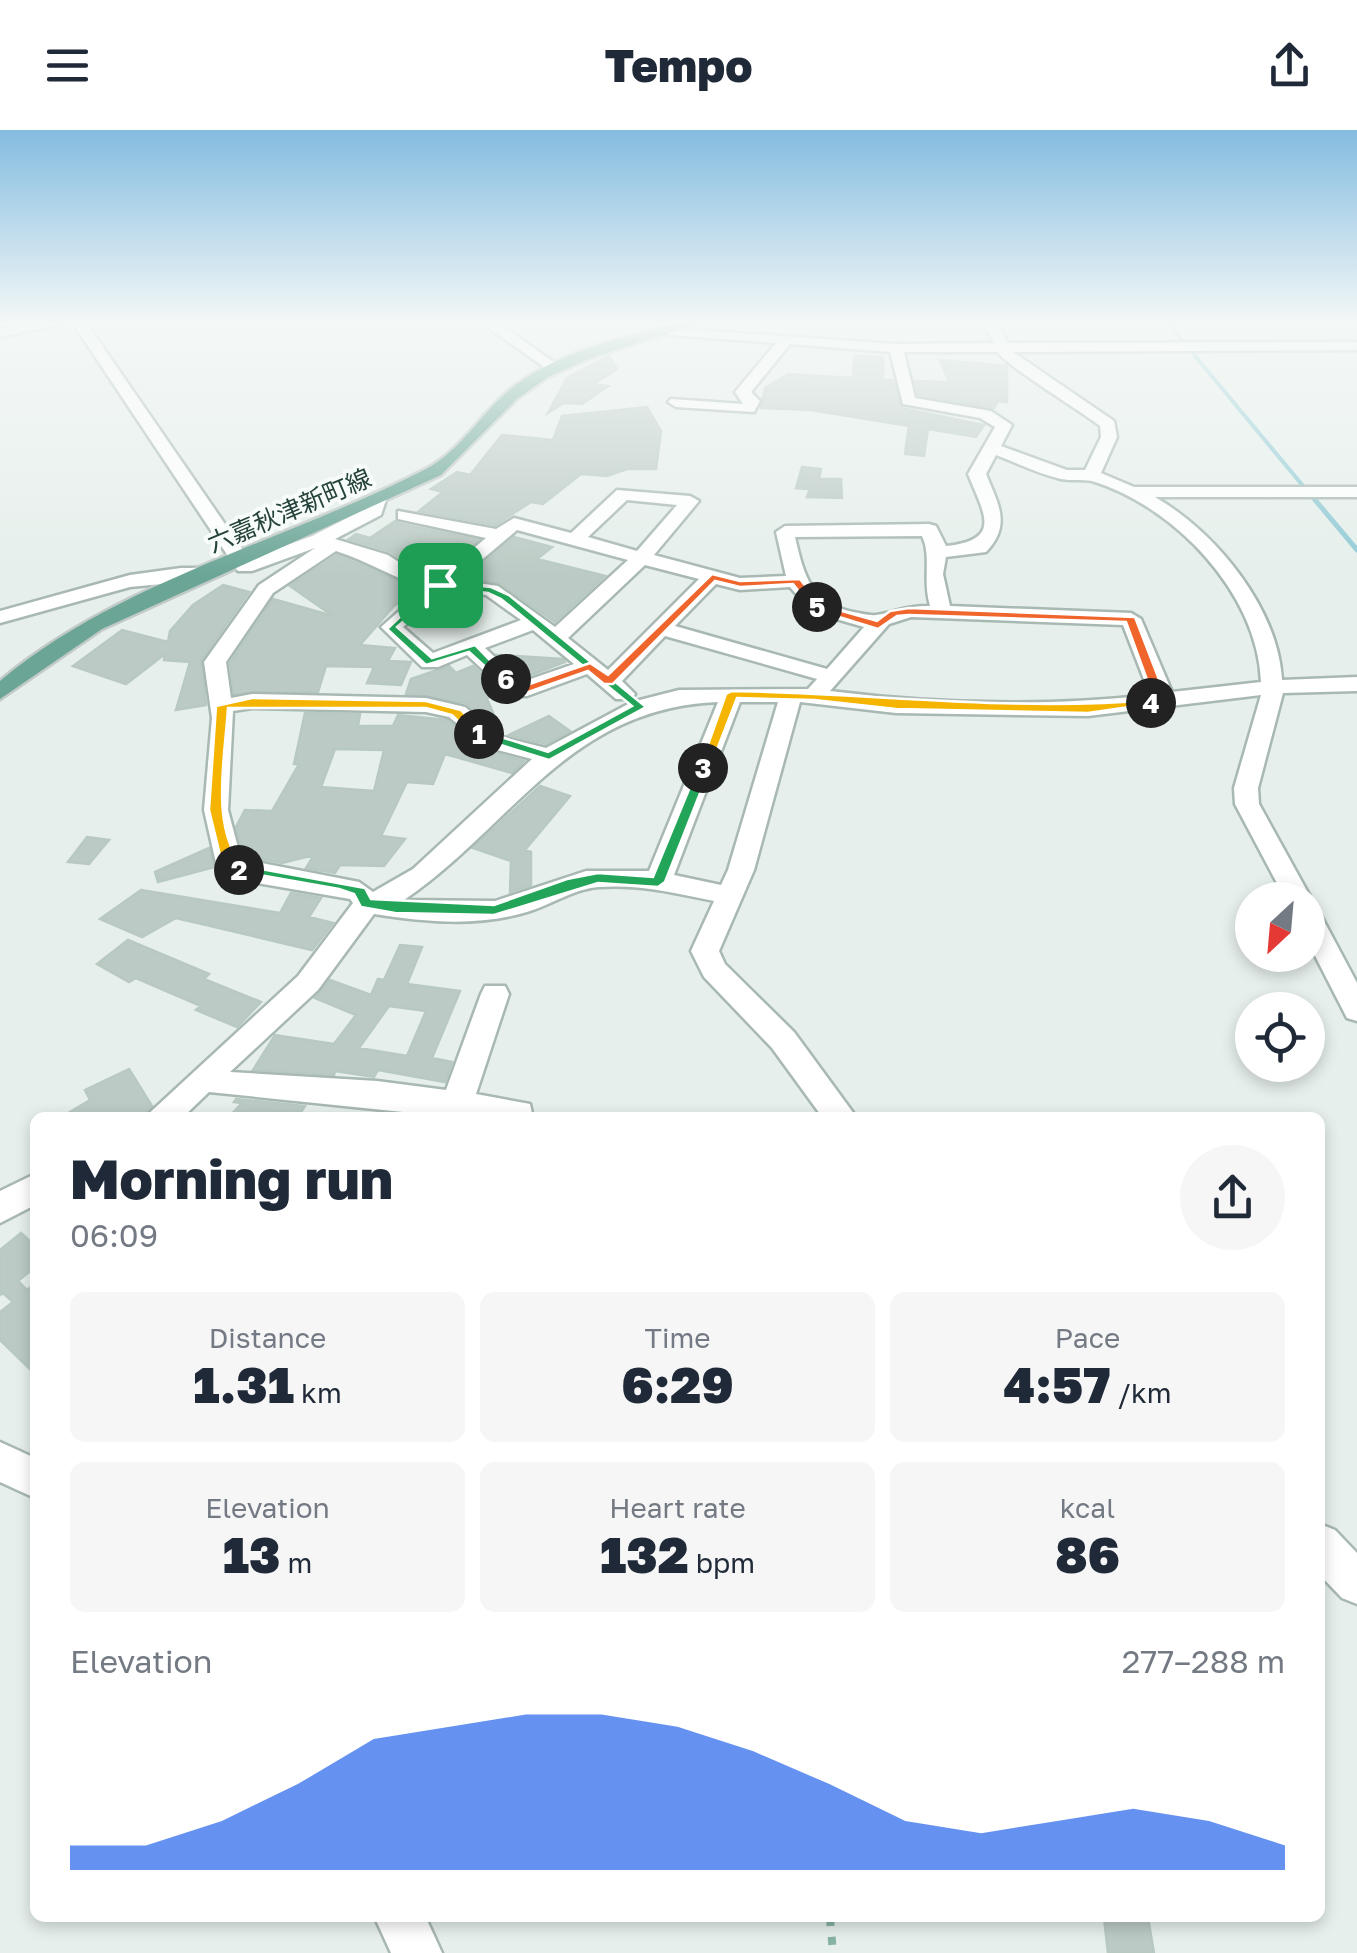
<!DOCTYPE html>
<meta charset="utf-8">
<style>
:root{--surface:#fff;--page:#f6f6f7;--text:#1f2937;--muted:#747a83;--accent:#2563eb}
body{margin:0;font-family:"Golos Text","Noto Sans JP",sans-serif;background:var(--page);color:var(--text);height:100vh;display:flex;flex-direction:column;font-size:38px;white-space:nowrap}
*{box-sizing:border-box;margin:0}
p{font-size:32px;color:var(--muted)}
.icon{flex:none;width:55px;height:55px;fill:none;stroke:currentColor;stroke-width:2;stroke-linecap:round;stroke-linejoin:round}
.map{position:relative;flex:1;overflow:hidden}
.side{position:absolute;left:30px;top:982px;width:1295px;height:810px;display:flex;flex-direction:column;background:var(--surface);border-radius:15px;box-shadow:0 5px 15px #0003}
.side>*{flex:none}
.needle{width:65px;rotate:206deg}
.buttons{position:absolute;left:1235px;top:752px;display:grid;gap:20px}
.buttons a{display:grid;place-items:center;width:90px;height:90px;border-radius:50%;background:var(--surface);box-shadow:0 5px 15px #0003;font-size:50px}
.pin{position:absolute;display:grid;place-items:center;width:85px;height:85px;color:#fff;margin:-42px;border-radius:20px;box-shadow:0 5px 15px #0006}
.km{position:absolute;width:50px;height:50px;margin:-25px;border-radius:50%;background:#222;color:#fff;font-size:28px;line-height:50px;text-align:center}
.round{display:grid;place-items:center;flex:none;width:105px;height:105px;border-radius:52px;background:var(--page)}
.head{display:flex;align-items:center;justify-content:space-between;height:170px;padding:0 40px}
h1{font-size:55px;font-weight:800;line-height:75px}
.stats{display:grid;grid-template-columns:repeat(3,1fr);gap:15px;height:170px;padding:10px 40px}
.stats div{display:grid;align-content:center;border-radius:15px;background:var(--page);text-align:center}
.stats b{font-size:50px;font-weight:800}
.stats small{font-size:28px;font-weight:400}
.stats p{font-size:28px}
.chart{height:280px;padding:20px 40px}
.chart p{display:flex;justify-content:space-between}
.chart svg{width:100%;height:180px;margin-top:10px;fill:var(--accent);opacity:.7}
header{display:flex;justify-content:space-between;align-items:center;height:130px;padding:0 40px;background:var(--surface);font-size:45px;font-weight:800}
.map>svg:first-child{display:block}
</style>
<header><svg class="icon" aria-label="menu" viewBox="0 0 24 24"><path d="M4 6h16M4 12h16M4 18h16"/></svg>Tempo<svg class="icon" aria-label="share" viewBox="0 0 24 24"><path d="M12 15V3M7 8l5-5 5 5M5 13v7h14v-7"/></svg></header>
<div class="map">
<svg width="1357" height="1823" viewBox="0 0 1357 1823">
<rect width="100%" height="100%" fill="#e6efeb"/>
<g fill="none" stroke-linecap="round" stroke-linejoin="round">
<!-- stream-far1 -->
<path stroke="#8ec9d4" stroke-width="4" d="M1166,191L1318,374"/>
<!-- stream -->
<path stroke="#8ec9d4" stroke-width="5" d="M1316,371L1357,420"/>
</g>
<!-- building -->
<path fill="#bbcac4" stroke="#b8c9c2" stroke-width="2.5" fill-rule="evenodd" d="M609,226L617,239L594,254L608,256L582,274L564,273L548,283L567,248Z
M854,226L883,227V250H893L902,278L984,295L976,307L928,299L924,326L905,324L909,296L811,280L761,278L765,258L788,244L853,248Z
M940,230L1007,236V272L998,271L994,278L918,265L915,251L949,252Z
M647,277L661,301L656,339H627L607,346L581,344L543,374L531,372L495,395L419,381L443,362L431,359L457,342L470,345L502,305L553,310L562,286Z
M802,337L821,339L819,349H841L842,368L807,367L810,359L796,358Z
M395,391L397,393L478,410L436,444L413,437L389,421L349,409L356,404L370,408Z
M514,407L552,417L537,429L605,446L555,492L500,453L467,448Z
M337,425L418,459L394,476L360,515L395,518L388,531L411,532L401,555L367,553L374,537L326,536L318,562L234,564L230,533L273,469L333,486L290,456Z
M223,455L249,462L201,530L206,575L176,580L190,532L164,530L165,524L126,554L73,536L122,500L168,512L170,501L193,475Z
M442,469L467,483L445,493L423,485Z
M498,525L563,529L565,532L523,548Z
M449,536L456,543L473,536L498,559L487,569L501,601L466,573L406,564L411,549Z
M305,583L360,584L358,596H393L398,585L447,590L484,620L524,631L512,643L445,624L433,654L407,652L381,706L405,709L384,736L340,735L335,743L306,738L314,725L282,733L244,726L236,697L245,680L272,681L299,634H294ZM335,619L384,620L374,661L321,657Z
M549,586L570,601L546,614L509,605Z
M540,656L570,666L525,720L531,722V755L510,762L511,731L473,718Z
M87,707L109,710L89,734L68,732Z
M209,718L215,737L158,752L155,742Z
M141,760L280,783L291,763L321,768L309,787L333,793L312,820L176,788L142,807L100,789Z
M128,810L209,844L204,849L261,872L237,897L196,880L201,876L136,848L129,852L97,834Z
M400,815L422,817L407,854L460,861L432,928L452,932L445,952L378,940L374,947L335,941L334,945L253,940L275,905L334,914L356,885L315,868L330,850L371,865L378,849L384,850ZM389,876L426,881L407,926L359,918Z
M129,939L152,976L140,988H60L90,970L85,960Z
M236,969L305,976L297,988H228L242,973L234,972Z
M21,1103L35,1116V1137L18,1151L27,1160L35,1154V1244L0,1210V1182L13,1172L3,1163L0,1165V1120Z
M1104,1788H1148L1154,1823H1108Z"/>
<g fill="none" stroke-linecap="round" stroke-linejoin="round">
<defs>
<path id="minor" d="M41,191H85L249,429L312,406L367,378L371,366L377,365L386,370L381,385L335,409L388,425L411,440L437,448L486,408L398,389V381L496,399L514,388L571,403L617,360L690,366L699,371L654,425L740,448L786,446L776,402L785,396L929,394L936,396L946,416C1003,410 984,384 968,344L995,297L980,288L903,274L890,222L790,214L751,262L760,271L754,282L676,277L668,272L671,269L743,274L735,262L776,213L670,205L665,198L896,214L994,213L982,191H996L1008,213L1357,212V220L1013,222L1114,291L1117,307L1101,343L1134,357H1357V367H1155C1216,402 1278,478 1282,550L1357,547V561L1283,563L1258,658L1259,674L1312,770L1308,777V770H1286L1235,674L1234,658L1261,565L1088,586L896,583L800,572L754,740L719,821L725,834L794,902L857,988H823L772,918L704,847L691,821L714,771C676,763 638,754 599,757C573,759 551,775 527,782C477,797 425,792 374,784L318,860L230,942L377,951L446,960L481,864L485,856H505L509,864L476,964L530,974L533,988H461L209,962L182,988H144L298,846L353,773L350,769L240,750L216,733L204,680L212,588L204,532L259,455L315,418L252,441H238L72,192L0,207V199ZM904,222H998C1005,235 1081,281 1100,296L1101,307L1085,340H1067L1001,316L1012,295L991,281L915,268ZM996,325C1017,333 1039,344 1061,349C1071,351 1082,349 1092,351C1174,376 1258,463 1261,552L1172,562L1141,489L1131,483L950,476L943,444L946,427L986,422C1012,395 998,374 986,344ZM627,370L677,375L637,421L588,407ZM517,400L628,430L555,497L498,456L458,450ZM922,406C932,427 922,450 930,476C909,475 895,482 876,485C869,486 860,483 853,482C811,473 804,446 795,407ZM336,421C367,431 394,448 425,458L381,497L422,537H438L467,525L511,566H527L587,544L616,569H632L635,564L622,551L665,506L817,549L808,559L679,560L632,572L546,618L502,607L465,577L426,568L252,564L231,568L226,532L273,463ZM645,435L699,449L608,540L568,508ZM716,454L740,460L790,457L812,482L864,497L827,539L675,496ZM446,461L486,465L521,490L433,523L403,497ZM911,487L1123,495L1150,565C1044,577 935,574 830,561L889,494ZM533,500L574,534L522,552L485,518ZM718,572L649,741H586L495,771L404,770C514,695 568,578 718,572ZM740,572H778L728,740L721,755L674,745ZM252,578L426,582L449,587L486,617L532,629L413,739L373,762L359,752L241,729L228,680L233,581Z
M479,191H496L563,239L551,242Z
M181,438H203L213,444L203,450L130,457L0,493V481L130,445Z
M1308,778L1318,780L1357,853V891L1347,888L1308,812Z
M35,1044V1075L0,1093V1061Z
M0,1312L35,1328V1368L0,1352Z
M1320,1394L1335,1400L1357,1423V1474L1342,1468L1320,1445Z
M375,1788H426L442,1823H391Z"/>
<path id="major" d="M683,191H706L591,228L548,247L517,269L441,345L102,499L0,569V551C119,451 288,410 426,339C460,321 480,285 508,261C556,221 624,208 683,191Z"/>
</defs>
<!-- minor casing -->
<use href="#minor" stroke="#a8b8b2" stroke-width="5"/>
<!-- major casing -->
<use href="#major" stroke="#c2cac8" stroke-width="5"/>
<!-- path -->
<path stroke="#86b3a5" stroke-width="8" stroke-dasharray="8 11" stroke-linecap="butt" d="M830,1788L833,1823"/>
<!-- minor -->
<use href="#minor" fill="#fff" fill-rule="evenodd"/>
<!-- major -->
<use href="#major" fill="#6aa596" fill-rule="evenodd"/>
</g>
<!-- sky -->
<linearGradient id="sky" x2="0" y2="1"><stop stop-color="#84bce0"/><stop offset="0.43" stop-color="#f4f8f6"/><stop offset="1" stop-color="#f4f8f6" stop-opacity="0"/></linearGradient>
<rect width="1357" height="447" fill="url(#sky)"/>
<!-- split-1 -->
<path fill="#22a559" stroke="#fff" stroke-width="2.5" d="M440,452L491,457L509,465L646,577L549,630L475,607L479,600L548,622L632,576L501,469L488,463L436,457Z"/>
<!-- split-2 -->
<path fill="#f5b400" stroke="#fff" stroke-width="2.5" d="M252,568L426,571L461,580L485,604L475,607L452,585L426,578H228C225,629 209,701 246,740L239,745L222,733L209,680L216,576Z"/>
<!-- split-3 -->
<path fill="#22a559" stroke="#fff" stroke-width="2.5" d="M699,635L710,638L665,752L658,757L598,753L494,785L395,783L361,777L354,764L339,759L232,740L239,735L365,758L371,769L494,775L567,749L598,743L653,747Z"/>
<!-- split-4 -->
<path fill="#f5b400" stroke="#fff" stroke-width="2.5" d="M732,561C872,563 1010,582 1151,570L1157,573L1088,583L896,579L814,570L737,568L710,638L699,640L726,564Z"/>
<!-- split-5 -->
<path fill="#f0652b" stroke="#fff" stroke-width="2.5" d="M817,474L877,491L890,481L909,478L1135,487L1162,557L1174,571L1151,577L1145,573L1159,568L1150,558L1126,492L909,485L897,486L878,499L813,479Z"/>
<!-- split-6 -->
<path fill="#f0652b" stroke="#fff" stroke-width="2.5" d="M712,444L740,451L800,449L822,477L813,479L793,454L740,457L715,451L613,554H604L588,541L520,565L500,549L511,547L521,557L590,533L608,545Z"/>
<!-- split-7 -->
<path fill="#22a559" stroke="#fff" stroke-width="2.5" d="M436,453L445,455L397,497L432,528L475,515L511,552H502L469,522L426,535L387,499Z"/>
<g text-anchor="middle" dominant-baseline="central" stroke-width="8" stroke-linejoin="round" paint-order="stroke">
<!-- far-street labels -->
<g font-size="25" fill="#24423a" stroke="#f7fbf9">
<text transform="translate(289 380) rotate(-23)">六嘉秋津新町線</text>
</g>
</g>
</svg>
<div class="buttons">
<a><svg class="needle" viewBox="-14 -14 28 28"><path d="M0-13l5 13h-10z" fill="#e53935"/><path d="M0 13l5-13h-10z" fill="#747a83"/></svg></a>
<a><svg class="icon" aria-label="locate" viewBox="0 0 24 24"><circle cx="12" cy="12" r="6"/><path d="M12 2v4M12 18v4M2 12h4M18 12h4"/></svg></a>
</div>
<div class="pin" style="left:440px;top:455px;background:#1e9e55"><svg class="icon" aria-label="arrive" viewBox="0 0 24 24"><path d="M6 21V4h12l-3 4 3 4H6"/></svg></div>
<b class="km" style="left:479px;top:604px">1</b>
<b class="km" style="left:239px;top:740px">2</b>
<b class="km" style="left:703px;top:638px">3</b>
<b class="km" style="left:1151px;top:573px">4</b>
<b class="km" style="left:817px;top:477px">5</b>
<b class="km" style="left:506px;top:549px">6</b>
<section class="side">
<div class="head"><div><h1>Morning run</h1><p>06:09</p></div><a class="round"><svg class="icon" aria-label="share" viewBox="0 0 24 24"><path d="M12 15V3M7 8l5-5 5 5M5 13v7h14v-7"/></svg></a></div>
<div class="stats">
<div><p>Distance</p><b>1.31<small> km</small></b></div>
<div><p>Time</p><b>6:29</b></div>
<div><p>Pace</p><b>4:57<small> /km</small></b></div>
</div>
<div class="stats">
<div><p>Elevation</p><b>13<small> m</small></b></div>
<div><p>Heart rate</p><b>132<small> bpm</small></b></div>
<div><p>kcal</p><b>86</b></div>
</div>
<div class="chart"><p><span>Elevation</span>277–288 m</p>
<svg viewBox="0 0 160 44" preserveAspectRatio="none"><path d="M0 44V38L10 38L20 32L30 23L40 12L50 9L60 6L70 6L80 9L90 15L100 23L110 32L120 35L130 32L140 29L150 32L160 38V44z"/></svg>
</div>
</section>
</div>
